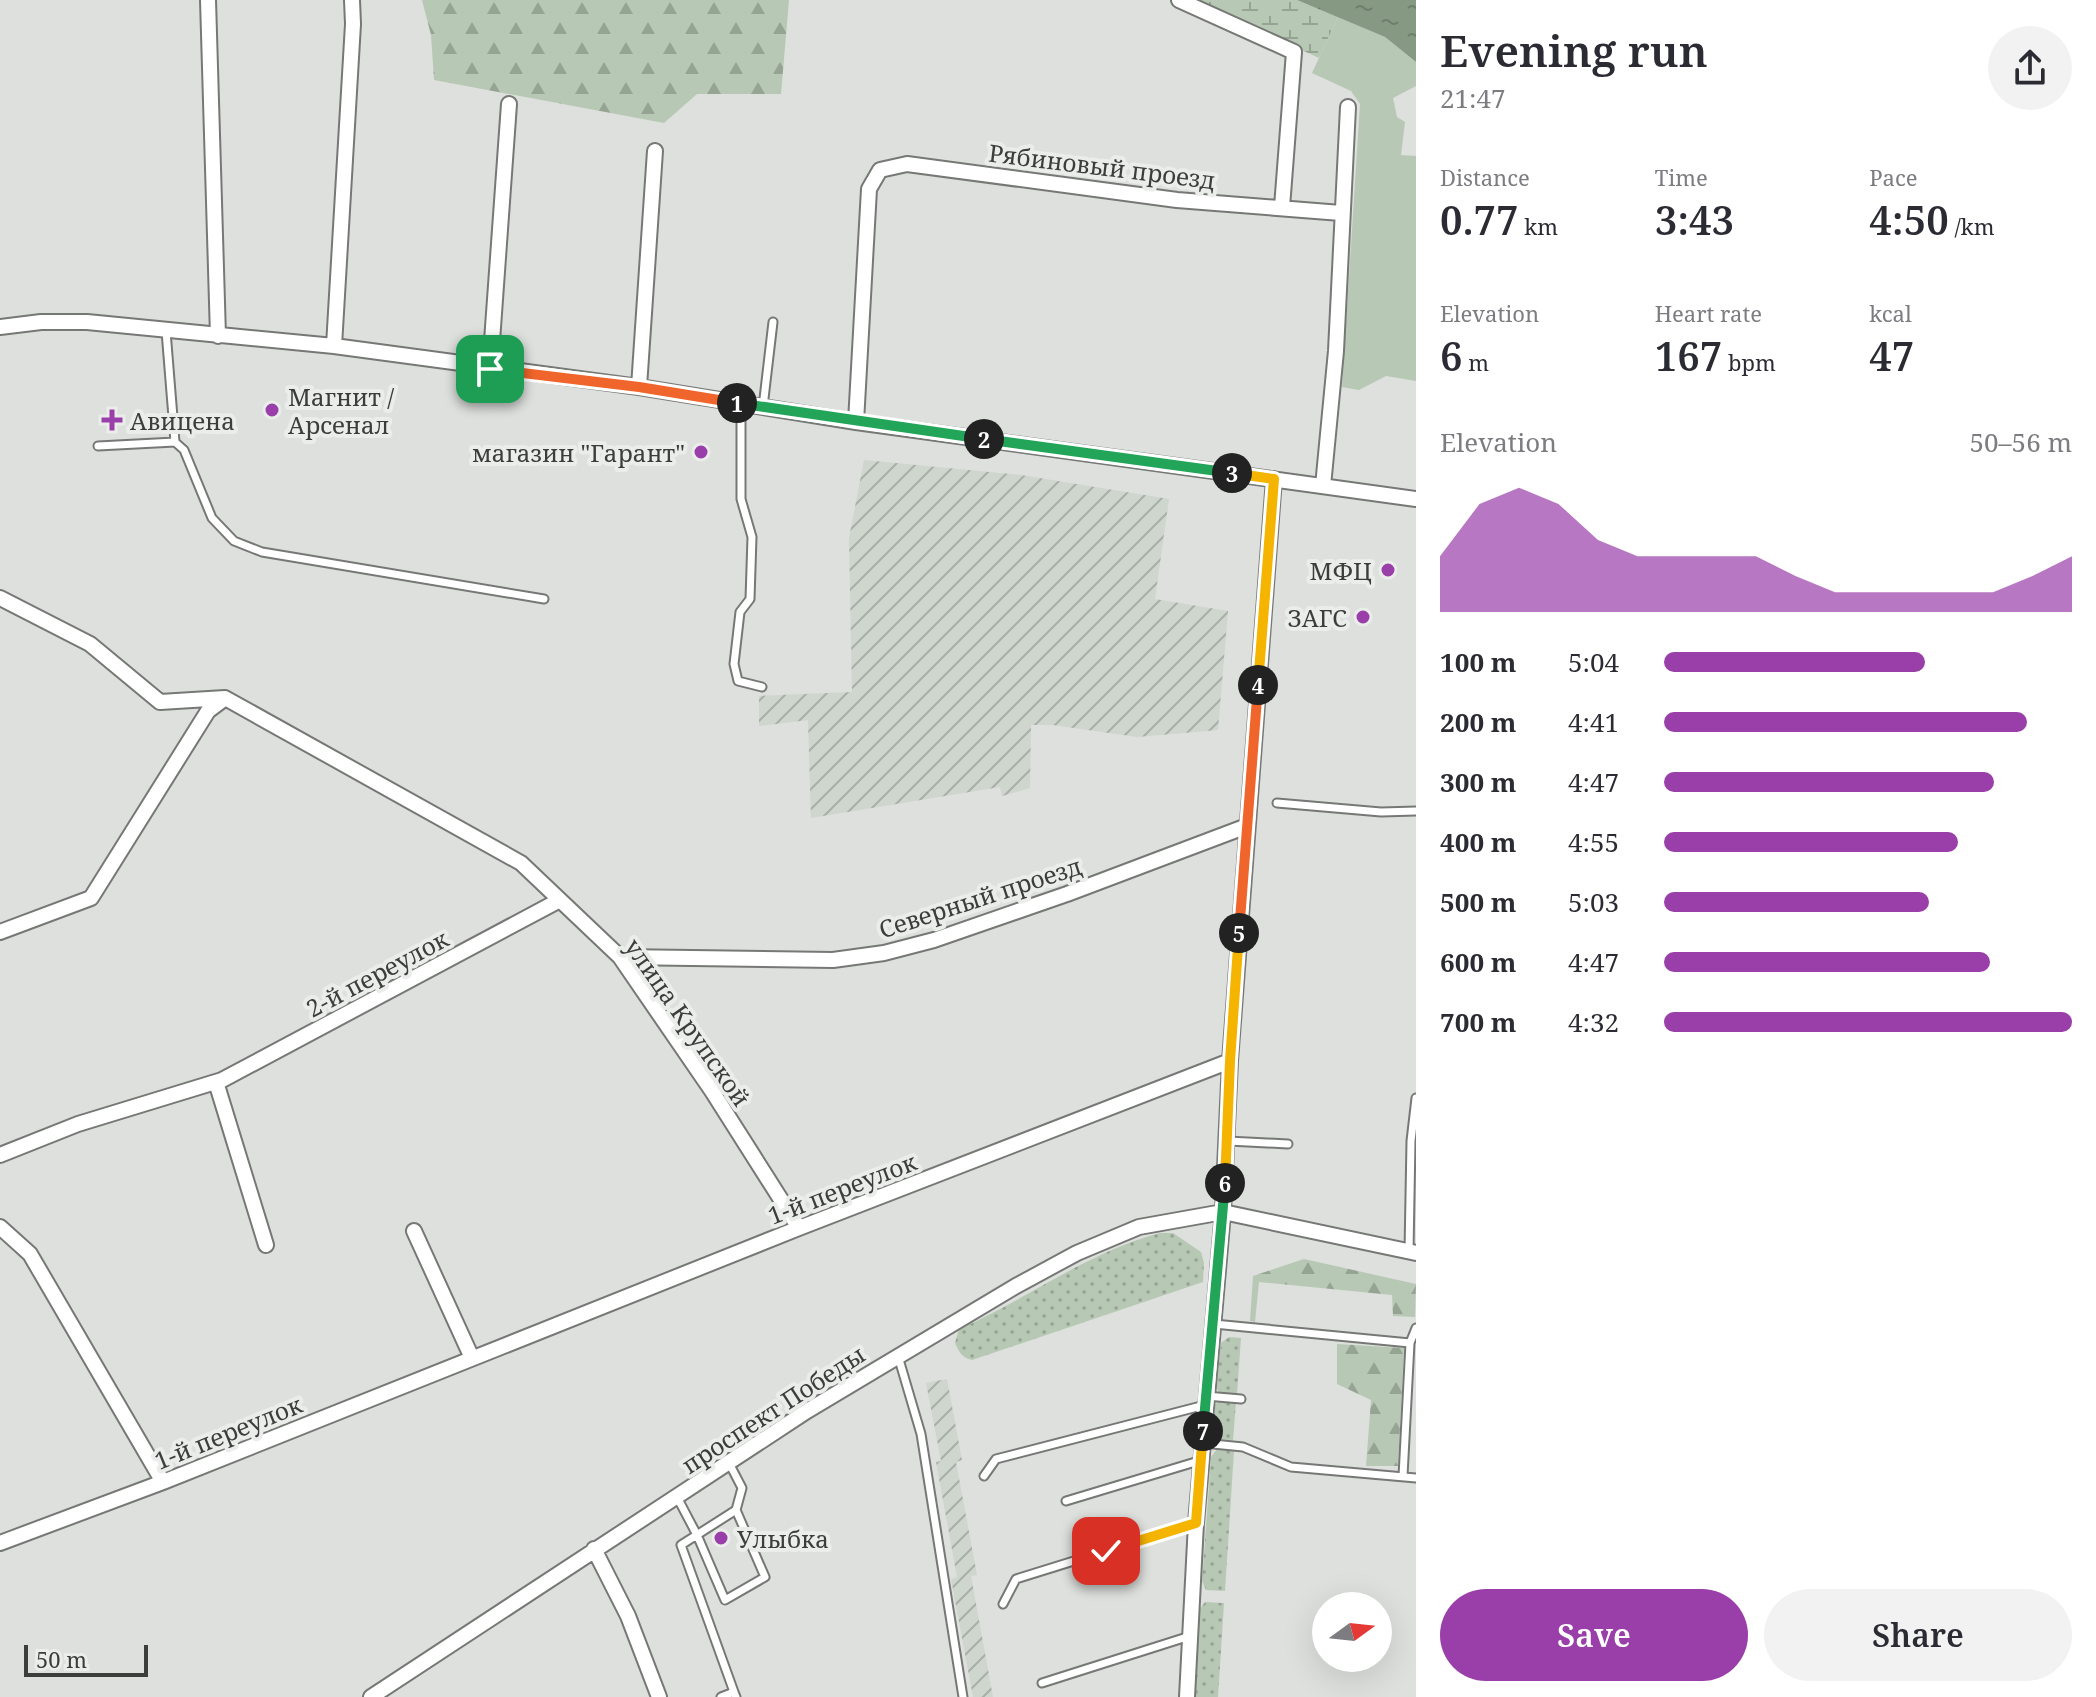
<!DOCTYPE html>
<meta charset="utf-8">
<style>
:root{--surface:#fff;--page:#f2f2f3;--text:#2b2b33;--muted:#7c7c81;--accent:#9a3ea9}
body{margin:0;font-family:"Noto Serif",serif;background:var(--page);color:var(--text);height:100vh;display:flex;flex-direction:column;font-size:30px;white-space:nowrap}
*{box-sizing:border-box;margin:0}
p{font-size:26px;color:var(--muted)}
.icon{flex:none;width:44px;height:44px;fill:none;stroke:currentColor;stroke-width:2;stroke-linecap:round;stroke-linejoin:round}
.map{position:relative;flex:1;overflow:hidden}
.panel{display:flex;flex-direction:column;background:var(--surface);width:680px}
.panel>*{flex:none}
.needle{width:52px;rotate:75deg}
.fabs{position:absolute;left:1312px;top:1592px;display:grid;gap:16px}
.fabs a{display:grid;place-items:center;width:80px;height:80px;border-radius:50%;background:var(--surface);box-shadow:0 8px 32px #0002;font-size:40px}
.scale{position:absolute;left:24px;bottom:20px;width:124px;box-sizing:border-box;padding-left:8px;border:4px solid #3c3d3c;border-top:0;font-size:22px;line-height:28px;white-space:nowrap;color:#3c3d3c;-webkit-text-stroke:6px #eaedea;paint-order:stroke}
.pin{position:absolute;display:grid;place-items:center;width:68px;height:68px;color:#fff;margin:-34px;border-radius:16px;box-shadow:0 4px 12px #0006}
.km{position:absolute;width:40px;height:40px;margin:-20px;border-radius:50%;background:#222;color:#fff;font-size:22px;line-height:40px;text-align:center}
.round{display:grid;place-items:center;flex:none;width:84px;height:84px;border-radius:42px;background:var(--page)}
.headline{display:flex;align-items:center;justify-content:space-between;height:136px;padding:0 24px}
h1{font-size:44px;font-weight:600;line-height:60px}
.stats{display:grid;grid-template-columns:repeat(3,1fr);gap:12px;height:136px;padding:8px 24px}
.stats div{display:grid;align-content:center}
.stats b{font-size:40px;font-weight:600}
.stats small{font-size:22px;font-weight:400}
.stats p{font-size:22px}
.chart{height:224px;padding:16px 24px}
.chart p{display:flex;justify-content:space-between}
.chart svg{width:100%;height:144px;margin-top:8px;fill:var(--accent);opacity:.7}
.action{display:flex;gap:16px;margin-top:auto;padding:16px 24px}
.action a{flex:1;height:92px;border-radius:48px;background:var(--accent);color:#fff;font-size:32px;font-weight:600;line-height:92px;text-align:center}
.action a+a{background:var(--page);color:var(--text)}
ul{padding:0 24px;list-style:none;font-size:26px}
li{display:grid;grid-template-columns:128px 96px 1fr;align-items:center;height:60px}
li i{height:20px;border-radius:10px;background:var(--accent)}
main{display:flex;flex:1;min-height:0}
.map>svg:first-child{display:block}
</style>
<main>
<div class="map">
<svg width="1416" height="1697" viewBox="0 0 1416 1697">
<defs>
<pattern id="industrial-furrows" width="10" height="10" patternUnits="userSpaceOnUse" patternTransform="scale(2)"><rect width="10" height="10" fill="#ced6cd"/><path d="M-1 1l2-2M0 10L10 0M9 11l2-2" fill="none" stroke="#a8afa8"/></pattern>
<pattern id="grass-dots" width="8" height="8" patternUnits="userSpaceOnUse" patternTransform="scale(2)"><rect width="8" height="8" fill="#b7c9b4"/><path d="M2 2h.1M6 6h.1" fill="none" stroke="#96a494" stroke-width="1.8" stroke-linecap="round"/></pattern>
<pattern id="forest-firs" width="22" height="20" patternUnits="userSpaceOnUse" patternTransform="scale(2)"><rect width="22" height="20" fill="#b7c9b4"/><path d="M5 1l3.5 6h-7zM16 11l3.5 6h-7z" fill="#96a494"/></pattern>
<pattern id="wetland-marsh" width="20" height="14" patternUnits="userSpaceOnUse" patternTransform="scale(2)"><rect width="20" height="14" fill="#b7c9b4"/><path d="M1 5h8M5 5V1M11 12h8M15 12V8" fill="none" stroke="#96a494"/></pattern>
<pattern id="water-ripples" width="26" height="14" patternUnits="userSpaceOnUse" patternTransform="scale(2)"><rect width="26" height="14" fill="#869a83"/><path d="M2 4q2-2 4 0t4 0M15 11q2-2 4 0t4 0" fill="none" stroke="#6f7f6c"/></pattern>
</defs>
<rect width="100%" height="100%" fill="#dde0dc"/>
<!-- industrial -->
<path fill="url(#industrial-furrows)" d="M864,460L1021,475L1169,499L1155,599L1228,611L1218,730L1137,737L1053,725H1031L1030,788L1002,796L1000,787L811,818L808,720L759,726V696L852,692L849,538Z
M947,1379L962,1460L956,1462L977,1575L971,1576L993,1697H973L951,1579L957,1577L936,1462L941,1461L926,1383Z"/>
<!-- grass -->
<path fill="url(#grass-dots)" d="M1160,1233H1173L1201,1252L1204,1263L1203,1282L972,1360C962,1358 959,1352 955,1343L959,1329C1028,1299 1087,1252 1160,1233Z
M1229,1337L1241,1338L1237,1394L1220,1393L1216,1388L1221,1343Z
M1220,1401L1236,1402L1233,1440L1214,1439L1215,1404Z
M1217,1449L1234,1451L1225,1591L1206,1590L1202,1581L1211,1457Z
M1205,1602L1224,1603L1218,1697H1195L1199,1610Z"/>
<!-- forest -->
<path fill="url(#forest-firs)" d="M422,0H789L781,94H697L664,123L434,80L431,35Z
M1304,1259L1416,1284L1415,1317L1393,1316L1392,1295L1259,1282L1255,1322L1250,1321L1253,1276Z
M1337,1344L1404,1348L1398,1466H1366L1371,1400L1337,1384Z"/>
<!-- wetland -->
<path fill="url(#wetland-marsh)" d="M1193,0H1297L1338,17L1319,58Z"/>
<!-- green -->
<path fill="#b7c9b4" d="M1338,17L1385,37L1416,62V86L1393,98L1397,117L1405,122L1401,155L1416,156V381L1386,376L1359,390L1342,387L1360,104L1351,91L1312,73Z"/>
<!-- water -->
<path fill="url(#water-ripples)" d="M1297,0H1416V62L1385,37Z"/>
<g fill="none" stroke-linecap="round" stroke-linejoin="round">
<defs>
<path id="service" d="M166,331L175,442L184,450L212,518L234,541L262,552L544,599
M741,404V499L752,537L750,599L740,612L734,664L738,681L762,687
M763,407L773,322
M98,446L175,442
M1277,803L1381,812L1416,811
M1228,1141L1288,1144
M1409,1251L1411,1141L1416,1098
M1214,1324L1410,1343L1403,1476
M1410,1343L1416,1328
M898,1356L921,1434L963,1697
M1206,1396L1241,1399
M1203,1443L1243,1447L1291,1467L1416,1478
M729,1463L742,1488L736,1510L681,1545L734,1692
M984,1476L996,1459L1205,1405
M677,1497L697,1535L725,1600L765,1577L736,1510
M1066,1501L1202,1460
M1003,1604L1016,1579L1196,1523
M1042,1683L1190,1636
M721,1697L734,1692L736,1697"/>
<path id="minor" d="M208,0L218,336
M1179,0L1294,52L1282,207
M0,327L41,322H87L334,346L639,387L856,422L1416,499
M334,346L353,24L352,0
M490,369L509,104
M639,387L655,151
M856,422L869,189L880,170L907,164L1177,200L1341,213
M1323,486L1336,351L1348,107
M0,598L90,644L160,702L225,698L521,863L620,957L712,1091L799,1228
M0,932L91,898L208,711L224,699
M620,957L833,960L884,953L934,940L1067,894L1247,826
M216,1082L266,1245
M0,1155L78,1124L222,1080L558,901
M0,1227L30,1254L163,1482
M414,1231L472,1358
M0,1543L163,1482L799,1228L1230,1061
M594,1549L628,1616L659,1697
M371,1697L807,1411L1016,1286L1077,1253L1139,1227L1223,1212L1416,1253
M1187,1697L1196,1523L1223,1212L1230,1061L1274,479"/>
</defs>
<!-- service casing -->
<use href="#service" stroke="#767875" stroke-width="11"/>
<!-- minor casing -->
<use href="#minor" stroke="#767875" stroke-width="18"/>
<!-- service -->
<use href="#service" stroke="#fff" stroke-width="7"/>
<!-- minor -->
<use href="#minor" stroke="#fff" stroke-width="14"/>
</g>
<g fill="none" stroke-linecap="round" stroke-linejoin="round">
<defs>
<path id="split-1" d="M490,369L639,387L737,403"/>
<path id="split-2" d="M737,403L984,439"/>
<path id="split-3" d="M984,439L1232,473"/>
<path id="split-4" d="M1232,473L1274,479L1258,685"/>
<path id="split-5" d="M1239,933L1258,685"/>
<path id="split-6" d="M1225,1183L1230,1061L1239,933"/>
<path id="split-7" d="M1203,1431L1225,1183"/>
<path id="split-8" d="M1106,1551L1196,1523L1203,1431"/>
</defs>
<!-- split-1 casing -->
<use href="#split-1" stroke="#fff" stroke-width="16"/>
<!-- split-2 casing -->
<use href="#split-2" stroke="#fff" stroke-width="16"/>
<!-- split-3 casing -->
<use href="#split-3" stroke="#fff" stroke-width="16"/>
<!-- split-4 casing -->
<use href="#split-4" stroke="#fff" stroke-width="16"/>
<!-- split-5 casing -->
<use href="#split-5" stroke="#fff" stroke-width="16"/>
<!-- split-6 casing -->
<use href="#split-6" stroke="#fff" stroke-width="16"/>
<!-- split-7 casing -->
<use href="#split-7" stroke="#fff" stroke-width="16"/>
<!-- split-8 casing -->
<use href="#split-8" stroke="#fff" stroke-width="16"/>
<!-- split-1 -->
<use href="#split-1" stroke="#f0652b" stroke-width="10"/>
<!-- split-2 -->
<use href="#split-2" stroke="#22a559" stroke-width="10"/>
<!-- split-3 -->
<use href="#split-3" stroke="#22a559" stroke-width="10"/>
<!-- split-4 -->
<use href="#split-4" stroke="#f5b400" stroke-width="10"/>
<!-- split-5 -->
<use href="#split-5" stroke="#f0652b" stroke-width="10"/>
<!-- split-6 -->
<use href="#split-6" stroke="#f5b400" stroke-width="10"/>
<!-- split-7 -->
<use href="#split-7" stroke="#22a559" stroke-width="10"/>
<!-- split-8 -->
<use href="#split-8" stroke="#f5b400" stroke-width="10"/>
</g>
<!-- markers -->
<g fill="#9a3ea9" stroke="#eaedea" stroke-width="3">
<circle cx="272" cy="410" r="8"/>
<path d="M108 408h8v8h8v8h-8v8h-8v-8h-8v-8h8z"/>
<circle cx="701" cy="452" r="8"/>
<circle cx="1388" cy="570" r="8"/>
<circle cx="1363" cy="617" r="8"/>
<circle cx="721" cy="1538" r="8"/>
</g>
<g text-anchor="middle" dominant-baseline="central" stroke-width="8" stroke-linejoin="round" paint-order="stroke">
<!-- street labels -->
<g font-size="24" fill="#3c3d3c" stroke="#eaedea">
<text transform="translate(1102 166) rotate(7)">Рябиновый проезд</text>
<text transform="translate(980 897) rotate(-18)">Северный проезд</text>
<text transform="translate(377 973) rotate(-28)">2-й переулок</text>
<text transform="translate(688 1022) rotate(55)">улица Крупской</text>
<text transform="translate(842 1188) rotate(-21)">1-й переулок</text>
<text transform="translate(773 1409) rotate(-33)">проспект Победы</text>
<text transform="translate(228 1432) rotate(-22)">1-й переулок</text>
</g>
<!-- poi labels -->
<g font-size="24" fill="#3c3d3c" stroke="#eaedea" text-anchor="start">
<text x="288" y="396">Магнит /<tspan x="288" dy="28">Арсенал</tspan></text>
<text x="130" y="420">Авицена</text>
<text x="685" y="452" text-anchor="end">магазин "Гарант"</text>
<text x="1372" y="570" text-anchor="end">МФЦ</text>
<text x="1347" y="617" text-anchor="end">ЗАГС</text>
<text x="737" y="1538">Улыбка</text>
</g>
</g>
</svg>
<div class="fabs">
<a><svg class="needle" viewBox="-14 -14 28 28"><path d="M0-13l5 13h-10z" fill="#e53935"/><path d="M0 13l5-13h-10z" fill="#7c7c81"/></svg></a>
</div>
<div class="scale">50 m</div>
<div class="pin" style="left:490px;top:369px;background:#1e9e55"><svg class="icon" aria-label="arrive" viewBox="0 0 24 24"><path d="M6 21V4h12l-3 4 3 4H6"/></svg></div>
<div class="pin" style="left:1106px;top:1551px;background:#d93025"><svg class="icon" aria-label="check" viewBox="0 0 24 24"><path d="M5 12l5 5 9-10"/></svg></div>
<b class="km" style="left:737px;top:403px">1</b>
<b class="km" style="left:984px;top:439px">2</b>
<b class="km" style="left:1232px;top:473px">3</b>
<b class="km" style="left:1258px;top:685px">4</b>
<b class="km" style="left:1239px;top:933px">5</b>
<b class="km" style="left:1225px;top:1183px">6</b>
<b class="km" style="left:1203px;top:1431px">7</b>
</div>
<section class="panel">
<div class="headline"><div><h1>Evening run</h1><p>21:47</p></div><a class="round"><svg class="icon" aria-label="share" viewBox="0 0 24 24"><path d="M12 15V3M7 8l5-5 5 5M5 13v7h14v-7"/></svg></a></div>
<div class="stats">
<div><p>Distance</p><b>0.77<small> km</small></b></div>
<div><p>Time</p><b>3:43</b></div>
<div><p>Pace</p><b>4:50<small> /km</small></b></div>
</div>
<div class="stats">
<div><p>Elevation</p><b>6<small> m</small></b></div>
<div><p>Heart rate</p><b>167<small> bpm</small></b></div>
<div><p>kcal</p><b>47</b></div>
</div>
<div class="chart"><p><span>Elevation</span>50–56 m</p>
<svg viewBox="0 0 160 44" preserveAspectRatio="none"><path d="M0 44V27L10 11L20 6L30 11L40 22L50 27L60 27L70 27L80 27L90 33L100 38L110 38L120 38L130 38L140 38L150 33L160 27V44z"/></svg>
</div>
<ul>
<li><b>100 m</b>5:04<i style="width:64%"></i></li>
<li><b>200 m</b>4:41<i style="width:89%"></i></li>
<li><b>300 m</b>4:47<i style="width:81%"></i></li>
<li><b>400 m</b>4:55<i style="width:72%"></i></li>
<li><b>500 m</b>5:03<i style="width:65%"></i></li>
<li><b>600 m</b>4:47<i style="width:80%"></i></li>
<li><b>700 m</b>4:32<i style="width:100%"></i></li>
</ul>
<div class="action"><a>Save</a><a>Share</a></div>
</section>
</main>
